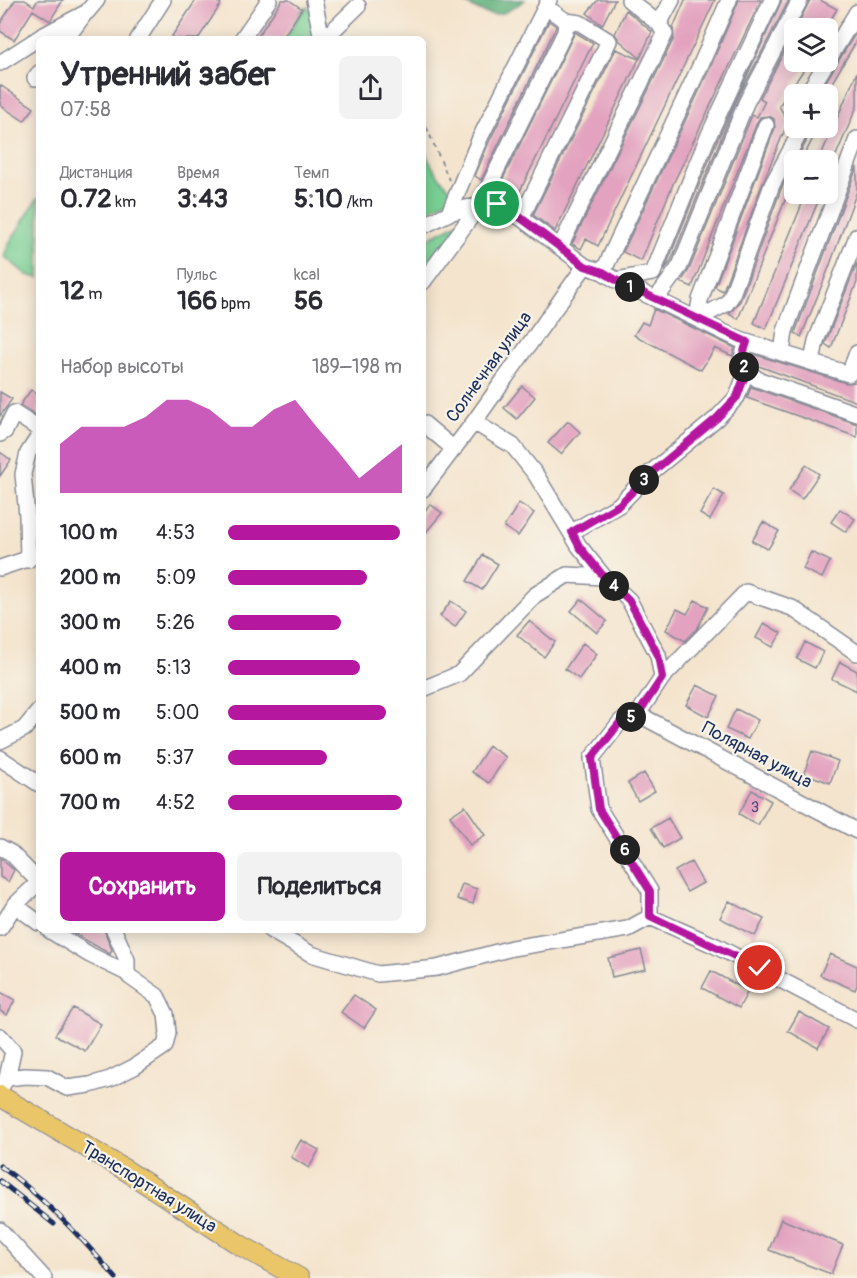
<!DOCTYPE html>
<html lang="ru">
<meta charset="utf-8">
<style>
:root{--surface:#fff;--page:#f2f2f3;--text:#2b2b33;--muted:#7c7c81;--accent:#b5179e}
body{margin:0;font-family:Pangolin,sans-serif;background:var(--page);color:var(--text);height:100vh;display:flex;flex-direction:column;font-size:22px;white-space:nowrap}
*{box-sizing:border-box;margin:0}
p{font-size:20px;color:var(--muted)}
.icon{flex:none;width:33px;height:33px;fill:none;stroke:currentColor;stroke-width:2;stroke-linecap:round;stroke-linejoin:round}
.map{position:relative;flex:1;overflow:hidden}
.details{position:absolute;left:36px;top:36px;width:390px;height:897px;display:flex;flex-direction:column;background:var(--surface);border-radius:9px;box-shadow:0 3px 15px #0003}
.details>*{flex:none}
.fabs{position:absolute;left:784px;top:18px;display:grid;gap:12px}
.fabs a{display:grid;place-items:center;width:54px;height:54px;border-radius:9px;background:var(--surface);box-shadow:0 3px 15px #0003;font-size:30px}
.pin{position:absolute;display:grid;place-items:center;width:51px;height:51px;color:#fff;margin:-26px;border:3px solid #fff;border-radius:50%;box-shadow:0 2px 6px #0007}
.km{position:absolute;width:30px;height:30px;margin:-15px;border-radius:50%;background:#222;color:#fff;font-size:16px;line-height:30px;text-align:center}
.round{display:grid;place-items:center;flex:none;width:63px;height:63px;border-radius:9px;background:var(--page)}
.headline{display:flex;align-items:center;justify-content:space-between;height:102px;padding:0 24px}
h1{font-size:33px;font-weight:800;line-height:45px}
.figures{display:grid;grid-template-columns:repeat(3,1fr);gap:9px;height:102px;padding:6px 24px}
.figures div{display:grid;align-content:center}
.figures b{font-size:26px;font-weight:800}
.figures small{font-size:16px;font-weight:400}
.figures p{font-size:16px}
.chart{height:168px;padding:12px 24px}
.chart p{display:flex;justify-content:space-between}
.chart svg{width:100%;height:108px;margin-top:6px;fill:var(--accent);opacity:.7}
.button{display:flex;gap:12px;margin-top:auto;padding:12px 24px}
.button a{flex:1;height:69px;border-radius:9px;background:var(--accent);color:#fff;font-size:24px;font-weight:800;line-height:69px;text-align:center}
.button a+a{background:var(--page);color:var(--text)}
ul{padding:0 24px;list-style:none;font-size:20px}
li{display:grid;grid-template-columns:96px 72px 1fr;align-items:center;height:45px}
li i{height:15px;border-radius:8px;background:var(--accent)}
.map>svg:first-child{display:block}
</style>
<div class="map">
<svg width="857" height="1278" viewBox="0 0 857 1278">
<rect width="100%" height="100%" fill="#f7f3e8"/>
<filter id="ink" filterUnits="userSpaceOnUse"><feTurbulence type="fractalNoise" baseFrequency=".0167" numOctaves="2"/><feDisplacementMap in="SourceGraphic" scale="12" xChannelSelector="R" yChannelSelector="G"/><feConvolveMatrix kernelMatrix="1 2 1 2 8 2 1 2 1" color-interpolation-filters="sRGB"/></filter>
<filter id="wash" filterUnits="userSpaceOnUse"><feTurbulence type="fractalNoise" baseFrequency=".008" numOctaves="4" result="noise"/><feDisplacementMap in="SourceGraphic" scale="24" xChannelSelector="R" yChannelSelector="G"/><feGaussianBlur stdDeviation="1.35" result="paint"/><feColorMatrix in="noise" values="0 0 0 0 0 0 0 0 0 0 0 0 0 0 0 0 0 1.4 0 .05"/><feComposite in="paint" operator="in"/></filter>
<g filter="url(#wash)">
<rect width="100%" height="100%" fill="#f4e4cd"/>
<!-- green -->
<path fill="#7ad094" stroke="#4a8079" stroke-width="1.5" d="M307,7L315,16V34L312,39H285L303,9Z
M423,145C429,165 439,180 456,194L423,215Z
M39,198V278L27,275L4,256L9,244L37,199Z
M468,218L423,275V241Z"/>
<!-- forest -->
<path fill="#63b27e" stroke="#3f706e" stroke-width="1.5" d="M463,0H525C499,18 493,20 465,3Z"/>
<g id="blocks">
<!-- building -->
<path fill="#e3a2bf" d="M15,0H25L34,6L38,0H63L50,21L33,10L14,40L0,31V24Z
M196,0H214L221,4L198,39H170Z
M282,0H289L302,9L282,39H256Z
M598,0H615L602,25L587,13Z
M685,0H715L598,246L586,239L581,249L572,244L674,38L673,28Z
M739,0H761L673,184L641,261L623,252L710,68Z
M782,0H789L737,99L671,261L664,271L716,143Z
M810,0H820L837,9L826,28H796Z
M626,10L652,32L640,58L619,40L615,34Z
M549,21L556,26L555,29L481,180L475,176L489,142Z
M795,31V62H809L779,106L788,122L763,182L723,291L715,287L775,128L774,119L769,116L760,117L757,122L692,287L681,282L689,270L752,115L757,117L765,101L760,98Z
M857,31V40L833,81L832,94H818Z
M575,32L593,43L516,199L498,189Z
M616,49L639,59L555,231L533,215Z
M857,72V106L834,160H819Z
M0,85L34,108L24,121L0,105Z
M808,128H818L802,160H796L806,142Z
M795,163V175L738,319L729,314L740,301L781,189Z
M857,167V191L828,270L801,337L795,333Z
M806,194H821L766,329L754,323Z
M857,263V282L831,348L825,344Z
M654,309L735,348L732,356L715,348L701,370L634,335L642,322L648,325Z
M753,354L846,383L857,382V402L756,365L751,361Z
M522,386L535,397L517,419L504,408Z
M751,387L857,424V437L747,398Z
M31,390L39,396V417L20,405Z
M0,392L12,399L0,416Z
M568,421L580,432L561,454L548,443Z
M0,452L11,460L0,476Z
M806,465L819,474L802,499L789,490Z
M714,489L724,495L710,520L700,514Z
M519,503L534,513L518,536L504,527Z
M430,504L442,513L423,536V513Z
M840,509L855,519L846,532L831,522Z
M763,522L779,531L768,549L752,541Z
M811,552L830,561L822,578L803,569Z
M483,555L498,564L482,590L467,581Z
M581,599L607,621L597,633L571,611Z
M695,600L708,607L697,629L685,641L666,630L677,609L687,614Z
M451,601L466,611L455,627L440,616Z
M529,621L555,642L544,657L517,635Z
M764,623L781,633L773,647L756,638Z
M805,642L823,652L815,668L797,659Z
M583,643L597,654L579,679L565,669Z
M840,662L857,671V691L832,679Z
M697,685L719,696L708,717L686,705Z
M736,709L758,720L748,739L726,729Z
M489,746L506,757L489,783L472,772Z
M812,751L838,761L830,783L804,773Z
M644,773L655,791L638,801L628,783Z
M752,790L771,801L758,825L739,814Z
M465,806L485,835L470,845L450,816Z
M668,818L680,838L663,848L651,828Z
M0,858L14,870L8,882L0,877Z
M691,862L703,883L687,892L675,871Z
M462,884L477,889L473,904L457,899Z
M729,901L764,919L755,936L720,918Z
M68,930H104L112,950L110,954Z
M641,950L646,969L612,977L608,958Z
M830,954L857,966V985L855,990L820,975Z
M711,971L748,991L739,1008L702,988Z
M0,992L15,1000L7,1015L0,1011Z
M354,995L376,1010L364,1028L341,1012Z
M73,1008L101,1024L85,1051L55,1035Z
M799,1012L829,1029L818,1048L788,1031Z
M301,1140L319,1150L309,1168L291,1157Z
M781,1219L843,1245L831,1274L769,1250Z"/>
</g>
</g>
<g filter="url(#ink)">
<use href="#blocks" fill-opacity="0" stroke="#888a96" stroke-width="1.5"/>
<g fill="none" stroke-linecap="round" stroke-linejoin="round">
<defs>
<path id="minor" d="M314,0L322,39
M659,24L672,0
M66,39L83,16
M138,39L163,0
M242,39L269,0
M324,39L358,6
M828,60L857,12
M0,63L42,36L87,12L97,0
M35,78L39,73
M807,94L827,62
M795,113V115
M449,213L480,138L549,0
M521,218L609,41L580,23L566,21L546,7
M423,226L449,213L466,208L497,204L521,218L585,266L603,272L616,280L740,340L849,374L857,353
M560,247L665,34L659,24L629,0
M603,272L701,64L729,0
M616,280L653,273L707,139L772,0
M423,282L479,206L565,32L566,21
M656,299L680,266L746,103L800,0
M697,319L726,304L731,297L772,185L797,138L798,128
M697,319L700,300L766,125
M747,342L740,364L757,379L857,414
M782,353L785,331L857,139
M812,362L816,341L857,236
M423,423L454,449
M0,434L5,431L14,413L39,429
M423,489L474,422L585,266
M572,532L619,505L649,474L717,418L737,397L747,370
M28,560L27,516L23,474L28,453L39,436
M0,568L39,555
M662,678L746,592L792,608L857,653
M423,689L459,674L535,595L567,575L604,577
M638,714L857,831
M0,741L24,729L39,711
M0,758L39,784
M0,847L11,853L39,882
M15,905L39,923
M650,917L716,946L857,1020
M0,928L15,905L39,882
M49,930L90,955L127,973
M270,930L311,954L378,974L437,968L512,948L628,929L650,917V891L599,809L592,758L621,721L638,714L662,678L658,655L629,600L604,577L579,546L536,475L513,446L474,422
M0,1036L13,1051L7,1078
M0,1089L7,1078L25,1076L47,1077L67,1088L90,1085L110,1079L134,1067L165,1046L168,1033L166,1014L157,996L130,977L127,973V960L114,930
M0,1230L44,1278"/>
<path id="major" d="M0,1096L127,1171L240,1245L299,1278"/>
</defs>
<!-- minor casing -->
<use href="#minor" stroke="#888a96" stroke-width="18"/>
<!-- major casing -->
<use href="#major" stroke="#888a96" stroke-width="22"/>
<!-- path -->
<path stroke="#888a96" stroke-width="2" stroke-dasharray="4.5 4.5" stroke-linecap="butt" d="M423,119L449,180"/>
<!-- minor -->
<use href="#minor" stroke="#fff" stroke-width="15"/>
<!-- major -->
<use href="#major" stroke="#eac669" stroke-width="20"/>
<defs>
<path id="rail" d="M0,1166C43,1196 82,1238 116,1278
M0,1181L54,1224"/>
</defs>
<!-- rail casing -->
<use href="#rail" stroke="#1b2f5e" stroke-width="5"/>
<!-- rail -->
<use href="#rail" stroke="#f7f3e8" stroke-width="3" stroke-dasharray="9" stroke-linecap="butt"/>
</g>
</g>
<g fill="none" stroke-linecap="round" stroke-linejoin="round" filter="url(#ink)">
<defs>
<path id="route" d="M497,204L521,218L585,266L603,272L616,280L747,342L740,364L747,370L737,397L717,418L650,474L619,505L572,532L579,546L604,577L629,600L658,655L662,678L638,714L621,721L592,758L599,809L650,891V916L760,968"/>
</defs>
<!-- route casing -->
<use href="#route" stroke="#fff" stroke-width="12"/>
<!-- route -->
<use href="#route" stroke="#b5179e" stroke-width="8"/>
</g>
<g text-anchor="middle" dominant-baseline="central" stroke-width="4.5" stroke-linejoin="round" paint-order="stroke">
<!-- number labels -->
<g font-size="15" fill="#4d4c76">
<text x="755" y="807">3</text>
</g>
<!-- street labels -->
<g font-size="18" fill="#1b2f5e" stroke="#f7f3e8">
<text transform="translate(489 367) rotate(-54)">Солнечная улица</text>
<text transform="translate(757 755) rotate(28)">Полярная улица</text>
<text transform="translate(149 1187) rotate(32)">Транспортная улица</text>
</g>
</g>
</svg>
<div class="fabs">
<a><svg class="icon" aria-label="layers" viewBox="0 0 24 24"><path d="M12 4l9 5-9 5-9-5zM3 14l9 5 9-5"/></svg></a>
<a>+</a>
<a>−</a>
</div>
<div class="pin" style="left:497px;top:204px;background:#1e9e55"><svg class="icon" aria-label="arrive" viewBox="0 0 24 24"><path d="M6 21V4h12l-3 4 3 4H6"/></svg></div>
<div class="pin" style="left:760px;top:968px;background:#d93025"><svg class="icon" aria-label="check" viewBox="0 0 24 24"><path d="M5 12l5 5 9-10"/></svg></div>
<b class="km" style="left:630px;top:287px">1</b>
<b class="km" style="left:744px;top:367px">2</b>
<b class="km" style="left:644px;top:480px">3</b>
<b class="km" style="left:614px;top:586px">4</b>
<b class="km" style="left:631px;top:717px">5</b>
<b class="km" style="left:625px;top:850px">6</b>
<section class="details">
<div class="headline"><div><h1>Утренний забег</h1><p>07:58</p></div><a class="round"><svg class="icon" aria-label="share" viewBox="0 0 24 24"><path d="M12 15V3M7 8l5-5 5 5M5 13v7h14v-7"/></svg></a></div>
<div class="figures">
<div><p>Дистанция</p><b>0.72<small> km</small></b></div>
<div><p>Время</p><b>3:43</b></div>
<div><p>Темп</p><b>5:10<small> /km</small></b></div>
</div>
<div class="figures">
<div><b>12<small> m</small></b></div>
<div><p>Пульс</p><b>166<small> bpm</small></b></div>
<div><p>kcal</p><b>56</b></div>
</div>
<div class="chart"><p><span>Набор высоты</span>189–198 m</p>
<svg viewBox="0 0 160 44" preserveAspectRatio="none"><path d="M0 44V24L10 17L20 17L30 17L40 13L50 6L60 6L70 10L80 17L90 17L100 10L110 6L120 17L130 27L140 38L150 31L160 24V44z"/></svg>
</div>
<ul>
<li><b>100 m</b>4:53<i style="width:99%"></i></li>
<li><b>200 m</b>5:09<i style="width:80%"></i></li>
<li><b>300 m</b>5:26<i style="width:65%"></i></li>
<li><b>400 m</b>5:13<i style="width:76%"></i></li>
<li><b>500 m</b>5:00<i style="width:91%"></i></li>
<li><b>600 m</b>5:37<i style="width:57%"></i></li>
<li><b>700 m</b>4:52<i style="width:100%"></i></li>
</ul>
<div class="button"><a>Сохранить</a><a>Поделиться</a></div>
</section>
</div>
